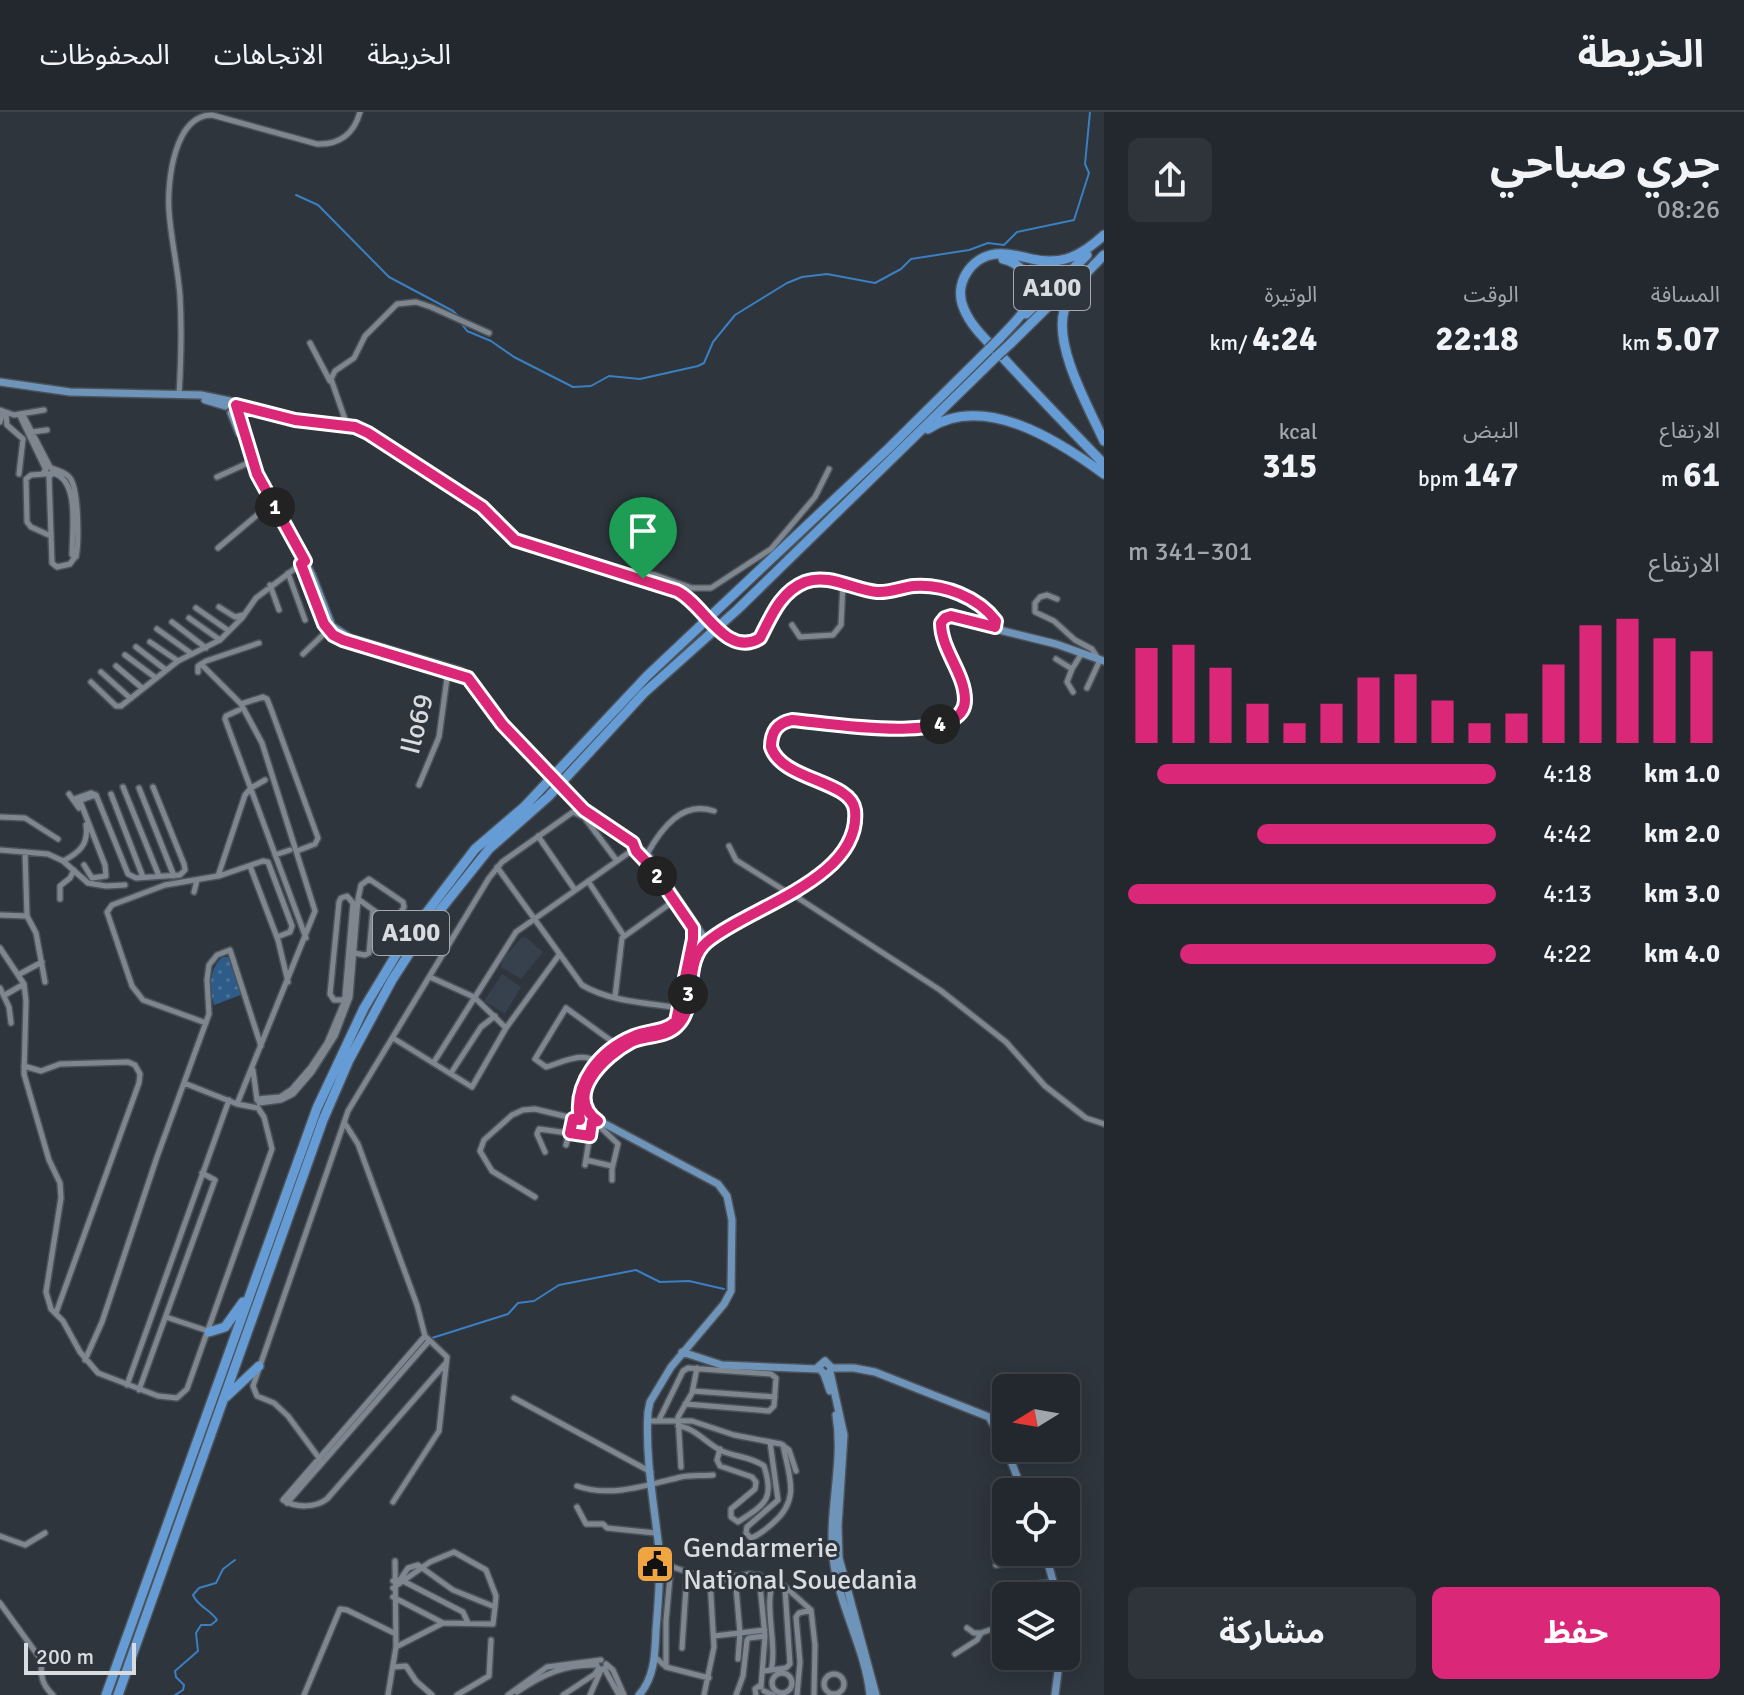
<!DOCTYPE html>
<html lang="ar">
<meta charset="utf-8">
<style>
:root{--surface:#22282e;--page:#2e343a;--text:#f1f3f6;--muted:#a2a6aa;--line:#3f444a;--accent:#db2777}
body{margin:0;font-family:Signika,"Noto Sans Arabic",sans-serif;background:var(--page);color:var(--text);direction:rtl;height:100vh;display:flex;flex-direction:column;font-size:30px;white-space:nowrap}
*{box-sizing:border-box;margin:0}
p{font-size:26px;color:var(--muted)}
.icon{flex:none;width:44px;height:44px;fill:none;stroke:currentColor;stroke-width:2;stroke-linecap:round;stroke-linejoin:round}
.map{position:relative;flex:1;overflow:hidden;direction:ltr}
.details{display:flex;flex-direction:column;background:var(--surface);width:640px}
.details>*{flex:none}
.needle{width:52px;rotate:259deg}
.controls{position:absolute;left:992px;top:1262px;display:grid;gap:16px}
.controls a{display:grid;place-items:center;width:88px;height:88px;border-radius:12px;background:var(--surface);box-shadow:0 4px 20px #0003,0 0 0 2px var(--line);font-size:40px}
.scale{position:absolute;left:24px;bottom:20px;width:112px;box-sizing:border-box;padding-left:8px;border:4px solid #d8dce1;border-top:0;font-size:22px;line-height:28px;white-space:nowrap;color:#d8dce1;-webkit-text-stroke:6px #2e353d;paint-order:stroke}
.pin{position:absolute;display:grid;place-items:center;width:68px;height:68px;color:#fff;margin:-82px -34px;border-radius:50% 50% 50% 0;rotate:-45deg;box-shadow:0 0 8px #0007}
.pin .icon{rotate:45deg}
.km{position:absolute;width:40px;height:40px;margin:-20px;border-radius:50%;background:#222;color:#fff;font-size:22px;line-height:40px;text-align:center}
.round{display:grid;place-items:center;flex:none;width:84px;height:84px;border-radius:12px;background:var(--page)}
.head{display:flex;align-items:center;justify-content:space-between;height:136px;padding:0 24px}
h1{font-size:44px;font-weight:700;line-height:60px}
.stats{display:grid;grid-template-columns:repeat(3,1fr);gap:12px;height:136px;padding:8px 24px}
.stats div{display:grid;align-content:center}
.stats b{font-size:34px;font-weight:700}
.stats small{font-size:22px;font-weight:400}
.stats p{font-size:22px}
.chart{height:224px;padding:16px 24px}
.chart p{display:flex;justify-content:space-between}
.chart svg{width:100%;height:144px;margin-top:8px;stroke:var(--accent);stroke-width:6}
.button{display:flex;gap:16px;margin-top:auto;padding:16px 24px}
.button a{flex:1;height:92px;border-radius:12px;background:var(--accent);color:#fff;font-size:32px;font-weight:700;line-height:92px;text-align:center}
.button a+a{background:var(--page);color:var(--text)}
ul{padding:0 24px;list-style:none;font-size:26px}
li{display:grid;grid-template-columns:128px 96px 1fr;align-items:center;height:60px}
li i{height:20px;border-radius:10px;background:var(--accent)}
header{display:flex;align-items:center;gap:48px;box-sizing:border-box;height:112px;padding:0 40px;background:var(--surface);border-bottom:2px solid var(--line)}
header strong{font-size:38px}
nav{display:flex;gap:44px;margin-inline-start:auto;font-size:28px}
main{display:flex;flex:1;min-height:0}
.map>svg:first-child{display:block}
</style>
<header>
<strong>الخريطة</strong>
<nav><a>الخريطة</a><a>الاتجاهات</a><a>المحفوظات</a></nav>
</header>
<main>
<section class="details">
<div class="head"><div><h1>جري صباحي</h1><p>08:26</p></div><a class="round"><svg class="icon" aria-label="share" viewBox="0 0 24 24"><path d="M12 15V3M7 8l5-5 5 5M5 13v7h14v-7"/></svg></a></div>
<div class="stats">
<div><p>المسافة</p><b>5.07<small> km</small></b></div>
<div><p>الوقت</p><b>22:18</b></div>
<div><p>الوتيرة</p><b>4:24<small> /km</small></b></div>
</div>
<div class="stats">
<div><p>الارتفاع</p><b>61<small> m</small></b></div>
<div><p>النبض</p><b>147<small> bpm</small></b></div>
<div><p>kcal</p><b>315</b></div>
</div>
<div class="chart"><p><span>الارتفاع</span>301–341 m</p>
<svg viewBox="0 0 160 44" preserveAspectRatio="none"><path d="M5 44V15M15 44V14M25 44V21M35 44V32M45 44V38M55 44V32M65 44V24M75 44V23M85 44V31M95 44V38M105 44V35M115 44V20M125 44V8M135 44V6M145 44V12M155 44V16"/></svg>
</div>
<ul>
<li><b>1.0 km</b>4:18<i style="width:92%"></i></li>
<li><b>2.0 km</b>4:42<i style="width:65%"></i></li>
<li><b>3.0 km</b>4:13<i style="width:100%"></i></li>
<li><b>4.0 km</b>4:22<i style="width:86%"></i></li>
</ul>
<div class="button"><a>حفظ</a><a>مشاركة</a></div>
</section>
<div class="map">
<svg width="1104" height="1583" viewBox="0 0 1104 1583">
<defs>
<pattern id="park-dots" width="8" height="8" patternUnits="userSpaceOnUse" patternTransform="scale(2)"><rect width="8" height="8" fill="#2e5c89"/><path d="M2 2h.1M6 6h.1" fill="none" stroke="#4c7399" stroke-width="1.8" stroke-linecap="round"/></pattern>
</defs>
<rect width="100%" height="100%" fill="#2e353d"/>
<!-- built -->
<path fill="#36414d" d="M526,825L543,840L521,867L501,855L503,847L521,826Z
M502,862L521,875L505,902L484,889Z"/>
<!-- park -->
<path fill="url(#park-dots)" d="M223,845H230L243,882L214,893C209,877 209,855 223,845Z"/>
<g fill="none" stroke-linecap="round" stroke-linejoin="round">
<!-- stream -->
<path stroke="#3b7fc0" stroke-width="2" d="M296,83L318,93L389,165L453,199L459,205
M461,211L467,219L491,229L514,245L573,275L591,274L609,264L640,267L698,254L704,251L713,230L735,203L787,171L802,165L827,162L875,171L901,157L911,147L969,138L988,131L1004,133L1017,120L1074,108L1089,61L1085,52L1090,0
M432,1226L508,1202L518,1191L534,1189L559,1173L636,1158L660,1170L689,1169L724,1177
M175,1583L183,1578L184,1573L176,1565L175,1559L198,1539L196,1521L201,1513H211L217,1508C210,1497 198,1495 193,1483L199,1476L216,1471L223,1457L235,1448"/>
<defs>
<path id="minor" d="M310,231L330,269
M179,283C181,250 182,217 180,184C178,156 171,128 169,99C167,70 174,3 212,3L317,32C339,33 354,22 360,0
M236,293L295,308L355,315L368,321L482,395L515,428L677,479L697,493
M0,298L14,303L44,298
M6,302L7,313L23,327L19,362
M19,302L45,356
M24,305L49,353
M0,310L3,300
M347,313L331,267L335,259L354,246L365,224L397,192L416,190L431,195L489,221
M32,320L47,318
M53,361C80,368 72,419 72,443L76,445C79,431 79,378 70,366C64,358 55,359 48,354L44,360L51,363L53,357
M45,362L31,363L26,367L27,410L31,415L51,424
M49,364L52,451L57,455L70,452L75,445
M217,365L248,351
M218,436L269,393
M288,461L305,508
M643,467L650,462L655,463L692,476H711L771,437L815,385L829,357
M270,473L279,498
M1057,487L1047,483L1040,485L1035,491V500L1054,509L1075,528L1092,537L1097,545
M219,495L235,505L243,503
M196,496L229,519
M189,506L220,528
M172,510L206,536
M792,513L800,525L833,523L841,513L843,471
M157,517L192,542
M728,526C756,546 761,518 771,501C778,490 791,477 803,471C827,460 852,477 876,480C888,481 901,476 913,475C943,472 977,485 996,509L995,515
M150,530L178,549
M136,535L166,558
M303,542L328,518
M125,543L156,566
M1056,547L1072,557L1082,541
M201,552L241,592L262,631L315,799L237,992
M116,554L142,576
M1072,557L1067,570L1073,580
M101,560L130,586
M198,560V554L206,549L259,531
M91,570L116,594H121L178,549L220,528L242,506L256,486L305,449
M1087,576L1100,548
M241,592L263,585L267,587L271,597L318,726L315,732L297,739
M239,598L226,604L225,607L306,826
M419,673L439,625L448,559
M123,675L159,764
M139,676L174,764
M69,682L79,696
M111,682L143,765
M96,683L128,762L136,766L180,763L185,758L184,752L153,675
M74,687L91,681L96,683
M78,689L96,683
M80,689L105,753L106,764L92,766L84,753
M0,705L25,706L58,727
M538,724L575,778
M729,734L736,748L790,782
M634,736L670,781
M0,738L48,742L63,749L88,771L106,774L125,773
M25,740L27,804L36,821L45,870
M647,742C661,717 682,688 714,699
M275,743L290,738
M63,749C79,741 89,732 86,713
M250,754L278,828L288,870
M497,755L582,873C610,890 649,891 680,896
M219,764L263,749L268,750L292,814L290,820L277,825
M588,769L624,824
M194,780L197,768
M792,782L940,878L1006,930L1045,974L1086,1006L1104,1012
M347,784L353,791L345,884L344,888H334L330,882L339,790L341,786Z
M60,787V774L70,766L74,758
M0,803L27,804
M0,836L24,872L26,889L24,962L49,1048L60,1071L61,1086L46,1180L51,1197L63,1209L80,1240L98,1261L158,1284L177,1286L187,1277L272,1037L264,1005L258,996L237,992L184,971
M354,841L365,843L369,841L373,798
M18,863L42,850
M430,865L474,885L506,916
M0,876L9,895L11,911
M5,883L24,872
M615,885L622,826L675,788
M206,911L143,888L132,874L107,800L112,793L165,773L218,764L245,683L251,676L265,668
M393,926L472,975L506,916L559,843
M434,950L516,820L634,737
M597,951C584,938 561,951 546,955L535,947L566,896L617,933
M24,954L41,959L60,952L128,950L135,953L140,962L139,971L56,1201
M253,958L257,988
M451,961L481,915L495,904
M257,987L280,985L292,977L311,955L327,931L345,888
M259,991L281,988L293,982L312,960L335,924L350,885L358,787L390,810L396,808L404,795L403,790L369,767L361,773L358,787
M580,1008C573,970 602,935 638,922C652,918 668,919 677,907L693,827L692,812
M344,1010L358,1032L417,1193L425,1224L447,1245L439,1319L393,1390
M595,1010L618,1032L612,1057V1068
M566,1033L573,1007
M545,1040L537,1022L539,1017L590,1024
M586,1048L612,1054
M585,1053L592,1010
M535,1085L492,1059L480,1039L484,1028L512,1003L523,998L535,997L589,1010L598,1009
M166,1205L208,1219
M425,1224L283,1388C296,1396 315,1396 327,1387L445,1252
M85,1248L102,1210L157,1045L209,902L207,868L209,853L217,843L230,838L261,934
M127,1273L229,988
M139,1278L215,1068L202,1061
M693,1279L775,1285
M514,1286L651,1360
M659,1308L683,1259L688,1256L771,1262L776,1266L774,1294L769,1299L685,1292
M647,1309H692L734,1323L781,1332L789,1338L796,1359
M678,1314C694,1315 707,1332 722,1339C736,1345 752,1345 764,1354C775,1388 765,1392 738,1410L731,1405V1397L755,1377L756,1370L752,1365L720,1354L717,1348L720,1337
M770,1330L778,1388L747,1415L746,1421L751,1426C760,1423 766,1417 773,1411C801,1387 789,1365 783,1333
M322,1350L288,1304L274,1291L257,1284L253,1274L348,999L489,766L502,750L573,700L584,705L617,749
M681,1355L678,1305L692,1281L697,1256
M577,1374C610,1386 648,1373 681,1365C691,1363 702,1364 713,1363
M287,1391L428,1230
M577,1395L586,1412H603L607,1416L655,1421
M0,1424L25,1433L45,1421
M659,1438L673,1455L710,1468H723L749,1462L770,1466L782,1472L811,1498
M997,1452L1006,1437
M996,1453L1032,1449L1031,1440
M759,1463L765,1524L761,1575
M735,1464L740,1521L738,1547
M393,1469L400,1468L408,1456L418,1453L453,1478L495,1495L493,1512L443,1511L396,1535
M403,1469L463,1500L468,1511
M393,1476L430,1450L454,1440L486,1458L496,1484L495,1495
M1003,1476L1053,1470
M393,1485L443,1511
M0,1491L42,1549C40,1563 42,1573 53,1583
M967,1516L974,1521H981
M714,1524L765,1518
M682,1536L687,1460
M955,1542L977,1528L981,1521L1006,1512
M655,1545L666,1555L709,1566
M606,1552L613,1558L624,1583
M394,1555L406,1554L416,1569L432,1583
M666,1555V1509L671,1454
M604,1556L619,1583
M771,1558C778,1533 762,1487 775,1468
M764,1559L786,1556L790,1552L785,1476
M772 1571a10 10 0 1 1 20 0a10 10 0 1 1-20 0Z
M824 1572a10 10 0 1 1 20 0a10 10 0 1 1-20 0Z
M764,1579L773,1583
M517,1580C543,1562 566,1552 597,1553
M304,1583L340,1497L347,1498L394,1521
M388,1583L396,1535L395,1449
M457,1583L489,1564L491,1528
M508,1583L547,1555L601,1548
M563,1583L595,1562L599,1556
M590,1583L601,1558
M704,1583L714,1535L710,1468
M736,1583L743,1564L747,1528L749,1526L765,1524
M756,1583L755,1577L759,1574
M797,1583L800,1550L796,1505L799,1501L811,1498L815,1533L814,1583"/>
<path id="major" d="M0,270L70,280L201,283L230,289
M205,288L225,294
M236,298L257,362L312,463L332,514L350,526L461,559L497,606L529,642
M231,301L239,321
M320,499L328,518L347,530
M575,688L600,712L647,742L707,830
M682,1240L722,1253L818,1257
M832,1256L825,1249L818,1255L824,1262L829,1261L832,1256H854L875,1260L989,1305L1006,1335
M830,1260L844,1323L838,1414L839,1446L876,1583
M824,1262L830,1279
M836,1303C844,1351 828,1398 833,1445C838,1493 865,1535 870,1583
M1006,1336L1023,1380
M1045,1440L1057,1484
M639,1583C655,1565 655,1541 656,1518C658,1492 661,1463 659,1437C654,1392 645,1345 648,1300L650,1290L671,1255L724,1192L731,1179L732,1108L727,1084L718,1072L592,1005C570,973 610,937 639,927C650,923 664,924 674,917C697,900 684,855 705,832C746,798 846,772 854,712C855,705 856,695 852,689C838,667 743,659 778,614L787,609H798C827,613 964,634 965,588C965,561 941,538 941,511L947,505L1056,532L1104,549
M1055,1583L1060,1544"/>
<path id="highway" d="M1104,123C1082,143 1063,154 1032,147C1021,144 1008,141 996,142C970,145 953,173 964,197C972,217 992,233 1006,249C1038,284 1071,318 1104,352
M1104,143C1088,159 1070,176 1064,199C1054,235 1089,296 1104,329
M1026,202L1087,143
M1000,226C1009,216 1019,207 1026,196C1040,176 1025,152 1003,147
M1010,232L1076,167
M928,317C984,280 1059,329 1104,362
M209,1220L225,1215L243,1190
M226,1285L259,1254
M106,1583L317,996L364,896L402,833L475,737L524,695L647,564L889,336L989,237
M118,1583L323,1008L349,948L392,868L425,817L489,737L549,684L644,581L738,497L997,244"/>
</defs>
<!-- minor casing -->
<use href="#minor" stroke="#4c5259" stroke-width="8"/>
<!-- major casing -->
<use href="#major" stroke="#4c5259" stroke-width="10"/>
<!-- highway casing -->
<use href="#highway" stroke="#4c5259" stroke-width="12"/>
<!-- minor -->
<use href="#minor" stroke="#7e8790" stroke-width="5"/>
<!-- major -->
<use href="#major" stroke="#6f94b9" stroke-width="7"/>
<!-- highway -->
<use href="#highway" stroke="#659cd5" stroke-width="9"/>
<defs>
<path id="minor-bridge" d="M697,493L728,526"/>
<path id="major-bridge" d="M529,642L575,688"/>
<path id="highway-bridge" d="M989,237L1000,226
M997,244L1010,232"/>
</defs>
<!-- minor-bridge casing -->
<use href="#minor-bridge" stroke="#4c5259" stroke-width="8" stroke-linecap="butt"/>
<!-- major-bridge casing -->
<use href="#major-bridge" stroke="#4c5259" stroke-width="10" stroke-linecap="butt"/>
<!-- highway-bridge casing -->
<use href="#highway-bridge" stroke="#4c5259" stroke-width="12" stroke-linecap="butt"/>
<!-- minor-bridge -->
<use href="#minor-bridge" stroke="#7e8790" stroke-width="5"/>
<!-- major-bridge -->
<use href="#major-bridge" stroke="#6f94b9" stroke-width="7"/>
<!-- highway-bridge -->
<use href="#highway-bridge" stroke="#659cd5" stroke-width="9"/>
</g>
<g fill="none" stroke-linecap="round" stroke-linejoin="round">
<defs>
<path id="route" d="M236,293L295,308L355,315L368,321L482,395L515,428L677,479C704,492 726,547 760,526C771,505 780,480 805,470C829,461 854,478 877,480C890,481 902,475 914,474C944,472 978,485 996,509L995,515L951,504L945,506L941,511C941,538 965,561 965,588C965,636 822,610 792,608C777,611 771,620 771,635C782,669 851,668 855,698C862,767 748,795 707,830C682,851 699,893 677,914C665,926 645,923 631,930C606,943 562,984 598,1009L592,1010L590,1024L570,1021L573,1007L580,1008C573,971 600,938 634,924C648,918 665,920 676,909L693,827V816L652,756L636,739L633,731L584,698L502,612L468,566L343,528L333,523L324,512L301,452L305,449L257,362Z"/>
</defs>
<!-- route casing -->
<use href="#route" stroke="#fff" stroke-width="16"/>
<!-- route -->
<use href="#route" stroke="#db2777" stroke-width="10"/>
</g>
<!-- icons -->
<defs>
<symbol id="civic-square" viewBox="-11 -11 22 22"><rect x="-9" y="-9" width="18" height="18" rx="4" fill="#f1a540" stroke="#2e353d"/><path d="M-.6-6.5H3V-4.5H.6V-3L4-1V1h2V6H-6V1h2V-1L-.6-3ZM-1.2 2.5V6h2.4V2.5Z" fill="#111"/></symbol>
</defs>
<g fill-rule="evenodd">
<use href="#civic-square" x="633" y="1430" width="44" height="44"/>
</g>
<g text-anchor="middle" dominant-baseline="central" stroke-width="6" stroke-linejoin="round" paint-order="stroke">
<!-- shield labels -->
<g fill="#2e353d" stroke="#a5aab0" stroke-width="2">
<rect x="1014" y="154" width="76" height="44" rx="6"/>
<rect x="373" y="799" width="76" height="44" rx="6"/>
</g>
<g font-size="26" font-weight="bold" fill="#d8dce1">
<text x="1052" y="176">A100</text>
<text x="411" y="821">A100</text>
</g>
<!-- street labels -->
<g font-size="28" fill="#d8dce1" stroke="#2e353d">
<text transform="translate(417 612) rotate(-76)">Ilo69</text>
</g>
<!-- poi labels -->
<g font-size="28" fill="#d8dce1" stroke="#2e353d" text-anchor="start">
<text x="683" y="1436">Gendarmerie<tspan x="683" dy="32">National Souedania</tspan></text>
</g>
</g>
</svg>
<div class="controls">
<a><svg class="needle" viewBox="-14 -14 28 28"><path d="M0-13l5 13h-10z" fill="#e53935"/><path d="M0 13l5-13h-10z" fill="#a2a6aa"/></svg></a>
<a><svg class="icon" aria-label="locate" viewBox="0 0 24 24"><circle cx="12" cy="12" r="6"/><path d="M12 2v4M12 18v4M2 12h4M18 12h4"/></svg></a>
<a><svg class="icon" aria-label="layers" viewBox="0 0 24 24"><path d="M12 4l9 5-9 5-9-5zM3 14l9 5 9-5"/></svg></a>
</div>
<div class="scale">200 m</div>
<div class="pin" style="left:643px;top:467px;background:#1e9e55"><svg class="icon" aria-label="arrive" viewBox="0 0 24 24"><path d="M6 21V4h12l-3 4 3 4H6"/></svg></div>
<b class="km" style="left:275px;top:395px">1</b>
<b class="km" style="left:657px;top:764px">2</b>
<b class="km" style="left:688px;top:882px">3</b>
<b class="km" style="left:940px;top:612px">4</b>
</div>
</main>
